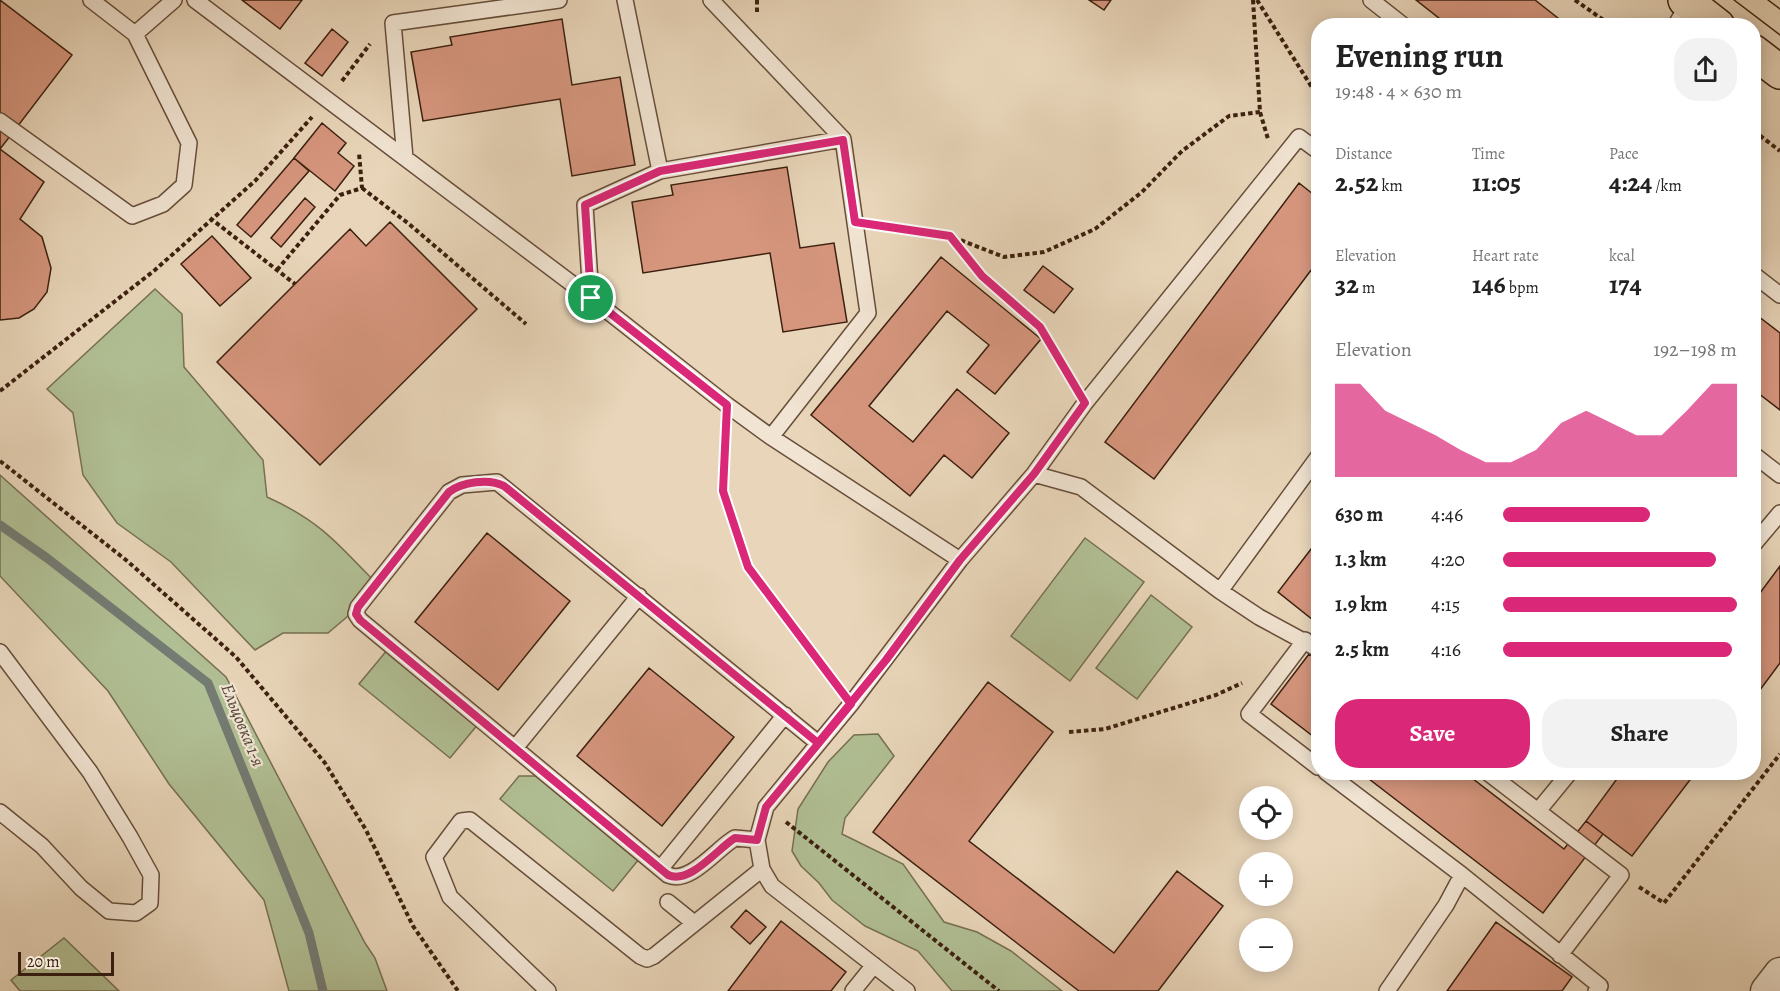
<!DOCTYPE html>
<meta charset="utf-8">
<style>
:root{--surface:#fff;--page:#f2f2f2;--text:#222;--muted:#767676;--accent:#db2777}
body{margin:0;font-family:Alegreya,serif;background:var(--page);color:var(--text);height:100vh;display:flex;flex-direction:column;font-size:22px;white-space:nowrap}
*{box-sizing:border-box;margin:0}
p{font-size:20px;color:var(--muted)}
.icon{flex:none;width:33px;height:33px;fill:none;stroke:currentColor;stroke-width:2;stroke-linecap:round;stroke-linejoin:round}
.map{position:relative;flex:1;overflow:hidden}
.sheet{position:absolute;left:1311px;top:18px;width:450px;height:762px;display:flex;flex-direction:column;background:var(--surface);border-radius:24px;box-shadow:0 3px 15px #0003}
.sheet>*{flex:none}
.controls{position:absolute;left:1239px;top:786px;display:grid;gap:12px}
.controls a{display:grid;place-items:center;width:54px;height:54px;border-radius:50%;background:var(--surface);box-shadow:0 3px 15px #0003;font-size:30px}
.scale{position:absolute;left:18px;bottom:15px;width:96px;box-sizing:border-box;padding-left:6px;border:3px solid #3c200f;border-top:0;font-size:16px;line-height:21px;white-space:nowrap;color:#3c200f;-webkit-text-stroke:4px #f1e4d2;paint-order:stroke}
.pin{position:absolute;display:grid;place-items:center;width:51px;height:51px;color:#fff;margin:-26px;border:3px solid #fff;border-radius:50%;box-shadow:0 2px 6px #0007}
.round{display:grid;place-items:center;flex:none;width:63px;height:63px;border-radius:24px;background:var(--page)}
.head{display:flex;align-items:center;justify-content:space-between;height:102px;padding:0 24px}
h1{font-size:33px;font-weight:600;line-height:45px}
.figures{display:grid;grid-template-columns:repeat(3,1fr);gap:9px;height:102px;padding:6px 24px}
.figures div{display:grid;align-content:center}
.figures b{font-size:26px;font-weight:600}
.figures small{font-size:16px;font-weight:400}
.figures p{font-size:16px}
.chart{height:168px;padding:12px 24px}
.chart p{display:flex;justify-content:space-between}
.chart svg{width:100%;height:108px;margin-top:6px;fill:var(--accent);opacity:.7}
.action{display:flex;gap:12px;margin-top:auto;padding:12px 24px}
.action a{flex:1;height:69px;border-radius:24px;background:var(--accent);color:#fff;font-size:24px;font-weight:600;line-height:69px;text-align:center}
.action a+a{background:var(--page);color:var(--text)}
ul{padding:0 24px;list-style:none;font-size:20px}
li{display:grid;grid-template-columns:96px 72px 1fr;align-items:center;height:45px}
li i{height:15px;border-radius:8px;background:var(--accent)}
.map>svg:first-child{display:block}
</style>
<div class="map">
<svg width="1780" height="991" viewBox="0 0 1780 991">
<rect width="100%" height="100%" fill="#e9d6ba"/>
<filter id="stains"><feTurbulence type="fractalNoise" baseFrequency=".00333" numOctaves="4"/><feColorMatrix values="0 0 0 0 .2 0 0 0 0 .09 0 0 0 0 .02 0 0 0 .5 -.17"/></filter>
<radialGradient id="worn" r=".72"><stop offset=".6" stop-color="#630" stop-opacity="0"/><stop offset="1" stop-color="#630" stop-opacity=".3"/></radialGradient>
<!-- green -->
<path fill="#b1bf94" stroke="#767052" stroke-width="1.5" d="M155,289L182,314L184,367L263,460L267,497C316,519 335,540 371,578L348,616L328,633H283L255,650L171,562L117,523L83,475L73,413L47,389Z
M0,475L226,677L365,943L375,958L387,991H289L264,900L169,784L108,691L0,576Z
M1085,538L1144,582L1070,681L1011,636Z
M1151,595L1192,627L1137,699L1096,668Z
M388,649L479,723L450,758L359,684Z
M878,734L894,756L845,818L842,834L903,864L944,922L977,932L1011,951L1062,991H952L918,951L865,926L832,900L819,883L801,866L792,851L798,809L828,762L854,735Z
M519,776H538L639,859L613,891L500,799Z
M64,938L119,991H20L11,980Z"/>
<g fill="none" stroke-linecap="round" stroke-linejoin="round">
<!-- stream -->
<path stroke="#747b73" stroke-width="9" d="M0,525L47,558L208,683L309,933L323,991"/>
</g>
<!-- building -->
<path fill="#d6967e" stroke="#3c200f" stroke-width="1.5" d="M0,0L72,55L14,131L0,121Z
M242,0H302L280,29Z
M1089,0H1111L1104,10Z
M1416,0H1535L1568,26H1449Z
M562,19L572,85L620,77L635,165L572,176L560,99L423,121L411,52L452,45L450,37Z
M332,29L348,42L322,76L305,63Z
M0,121L14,131L0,149L44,182L20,219L42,237L51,268L47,292L34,309L19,318L0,320Z
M322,123L346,143L338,153L354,166L335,191L294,158Z
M294,158L309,171L251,237L237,225Z
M787,167L800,248L834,243L847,322L783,332L770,253L643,273L632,202L673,195L671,185Z
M1299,183L1318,198V261L1154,479L1105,442Z
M305,198L315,207L281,247L271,238Z
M390,222L477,309L320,465L217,362L350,229L366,246Z
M212,236L251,278L220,306L181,264Z
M941,257L1041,339L995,394L967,372L989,345L947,311L869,406L913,442L957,389L1009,433L972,478L944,455L910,496L811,415Z
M1043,266L1073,289L1054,313L1024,290Z
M1754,313L1780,333V410L1754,390Z
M487,533L570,601L498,690L415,622Z
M1318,540V624L1278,592Z
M1780,566V663L1754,698V601Z
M1309,654L1318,661V740L1271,704Z
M649,668L734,737L662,826L577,756Z
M988,682L1053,732L969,841L1114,953L1177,871L1223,906L1158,991H1079L873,832Z
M1360,772H1464L1564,849L1586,821L1603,834L1543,913Z
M1622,772H1696L1632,856L1586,821Z
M746,910L766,927L750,944L731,927Z
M781,921L846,972L831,991H728Z
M1496,922L1572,977L1562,991H1447Z"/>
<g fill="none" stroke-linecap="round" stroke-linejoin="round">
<defs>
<path id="service" d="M91,0L135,34L174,0
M195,0L591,298L727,405L771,437L960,560L851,704L766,807L757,840L762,869L772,886L907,991
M625,0L660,171
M711,0L843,139L868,313L771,437
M1371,0L1404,26
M1675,26L1691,0
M0,121L132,216L163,204L184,185L189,143L135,34
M405,158L393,23L559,0
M1754,275L1780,295
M591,298L585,205L660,171L843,139
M1754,455L1780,475
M1034,474L1085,403L1299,137L1318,151
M1754,544L1780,513
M960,560L1034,474L1081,487L1220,591L1318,457
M1220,591L1259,617L1318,649
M1305,640L1249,714L1318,767
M0,652L90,772L130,837L151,875L150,903L136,913L109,911L81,888L42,846L0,812
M515,748L639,596
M1326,772L1462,875L1600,986L1596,991
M1487,772L1621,875L1560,955
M1538,811L1570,772
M757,840L735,838C718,847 690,885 668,875L360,620L356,614L358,607L449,492L462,485L497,482L818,743
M661,868L785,715
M668,902L694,923
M548,991L450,897L434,857L461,821L470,820L640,956L647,959L654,956L762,869
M853,991L874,965
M1387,991L1446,905L1462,875"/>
<path id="minor" d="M1766,991L1780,973"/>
<path id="primary" d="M1685,0L1718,26
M1754,52L1780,72"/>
</defs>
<!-- service casing -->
<use href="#service" stroke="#674e3a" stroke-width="18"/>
<!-- minor casing -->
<use href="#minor" stroke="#674e3a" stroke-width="33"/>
<!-- primary casing -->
<use href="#primary" stroke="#3c200f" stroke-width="36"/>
<!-- path -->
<path stroke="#3c200f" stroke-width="4" stroke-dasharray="4.5 3" stroke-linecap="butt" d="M1253,0L1260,112L1268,139
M1257,0L1318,97
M1575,0L1612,26
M757,12V0
M342,81L370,44
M1754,131L1780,151
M362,188L409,224L526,324
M210,218L295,284
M880,225L950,236L1004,257L1044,252L1095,229L1142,192L1182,151L1229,116L1260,112
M951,237L982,276L1040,327L1072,381
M277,270L340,195L362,188L359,153
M0,391L155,270L255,181L312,117
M725,433L723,491L748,567L837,685
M0,461L126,560L236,657L325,763L366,830L413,926L458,991
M1069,732L1105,729L1216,695L1242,683
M786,822L999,991
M1639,887L1664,903L1780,754"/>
<!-- service -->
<use href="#service" stroke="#f1e4d2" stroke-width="15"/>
<!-- minor -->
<use href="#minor" stroke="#f1e4d2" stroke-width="30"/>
<!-- primary -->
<use href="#primary" stroke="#e9d6ba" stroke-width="33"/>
<!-- tram -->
<path stroke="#3c200f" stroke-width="1.5" d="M1734,0L1780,35
M1768,0L1780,9"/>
</g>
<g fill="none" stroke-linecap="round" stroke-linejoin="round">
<defs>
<path id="route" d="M591,298L727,405L723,491L748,567L851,704L766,807L757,840L735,838C718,848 690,885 668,875L360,620L356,614L358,607L449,492C462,482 489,478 504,486L818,743L886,660L960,560L1034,474L1085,403L1040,327L982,276L950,236L855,222L843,140L660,171L585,205L591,298"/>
</defs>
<!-- route casing -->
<use href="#route" stroke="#fff" stroke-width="12"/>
<!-- route -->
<use href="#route" stroke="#db2777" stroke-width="8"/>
</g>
<g text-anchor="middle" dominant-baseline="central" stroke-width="4.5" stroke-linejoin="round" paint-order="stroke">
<!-- water labels -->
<g font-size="18" font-style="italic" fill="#534639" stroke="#f1e4d2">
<text transform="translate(243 725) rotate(68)">Ельцовка 1-я</text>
</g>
</g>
<rect width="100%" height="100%" filter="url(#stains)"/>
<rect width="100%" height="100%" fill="url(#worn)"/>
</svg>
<div class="controls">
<a><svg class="icon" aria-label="locate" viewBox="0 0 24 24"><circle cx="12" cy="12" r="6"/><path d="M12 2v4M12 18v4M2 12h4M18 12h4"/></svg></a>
<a>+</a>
<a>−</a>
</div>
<div class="scale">20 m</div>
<div class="pin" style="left:591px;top:298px;background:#1e9e55"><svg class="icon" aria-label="arrive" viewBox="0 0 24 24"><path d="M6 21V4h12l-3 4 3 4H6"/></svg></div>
<section class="sheet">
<div class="head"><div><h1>Evening run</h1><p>19:48 · 4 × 630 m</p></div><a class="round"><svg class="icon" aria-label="share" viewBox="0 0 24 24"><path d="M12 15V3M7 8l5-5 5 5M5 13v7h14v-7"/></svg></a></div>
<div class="figures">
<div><p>Distance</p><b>2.52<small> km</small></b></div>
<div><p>Time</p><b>11:05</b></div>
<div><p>Pace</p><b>4:24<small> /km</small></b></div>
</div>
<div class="figures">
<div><p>Elevation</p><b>32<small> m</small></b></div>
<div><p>Heart rate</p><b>146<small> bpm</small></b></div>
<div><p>kcal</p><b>174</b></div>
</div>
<div class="chart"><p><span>Elevation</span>192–198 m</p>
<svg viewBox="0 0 160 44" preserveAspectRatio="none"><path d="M0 44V6L10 6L20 17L30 22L40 27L50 33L60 38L70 38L80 33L90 22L100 17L110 22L120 27L130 27L140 17L150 6L160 6V44z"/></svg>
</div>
<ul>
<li><b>630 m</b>4:46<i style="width:63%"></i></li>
<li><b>1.3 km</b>4:20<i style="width:91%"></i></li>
<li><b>1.9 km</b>4:15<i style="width:100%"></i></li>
<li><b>2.5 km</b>4:16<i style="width:98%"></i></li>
</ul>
<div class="action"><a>Save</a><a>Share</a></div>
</section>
</div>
